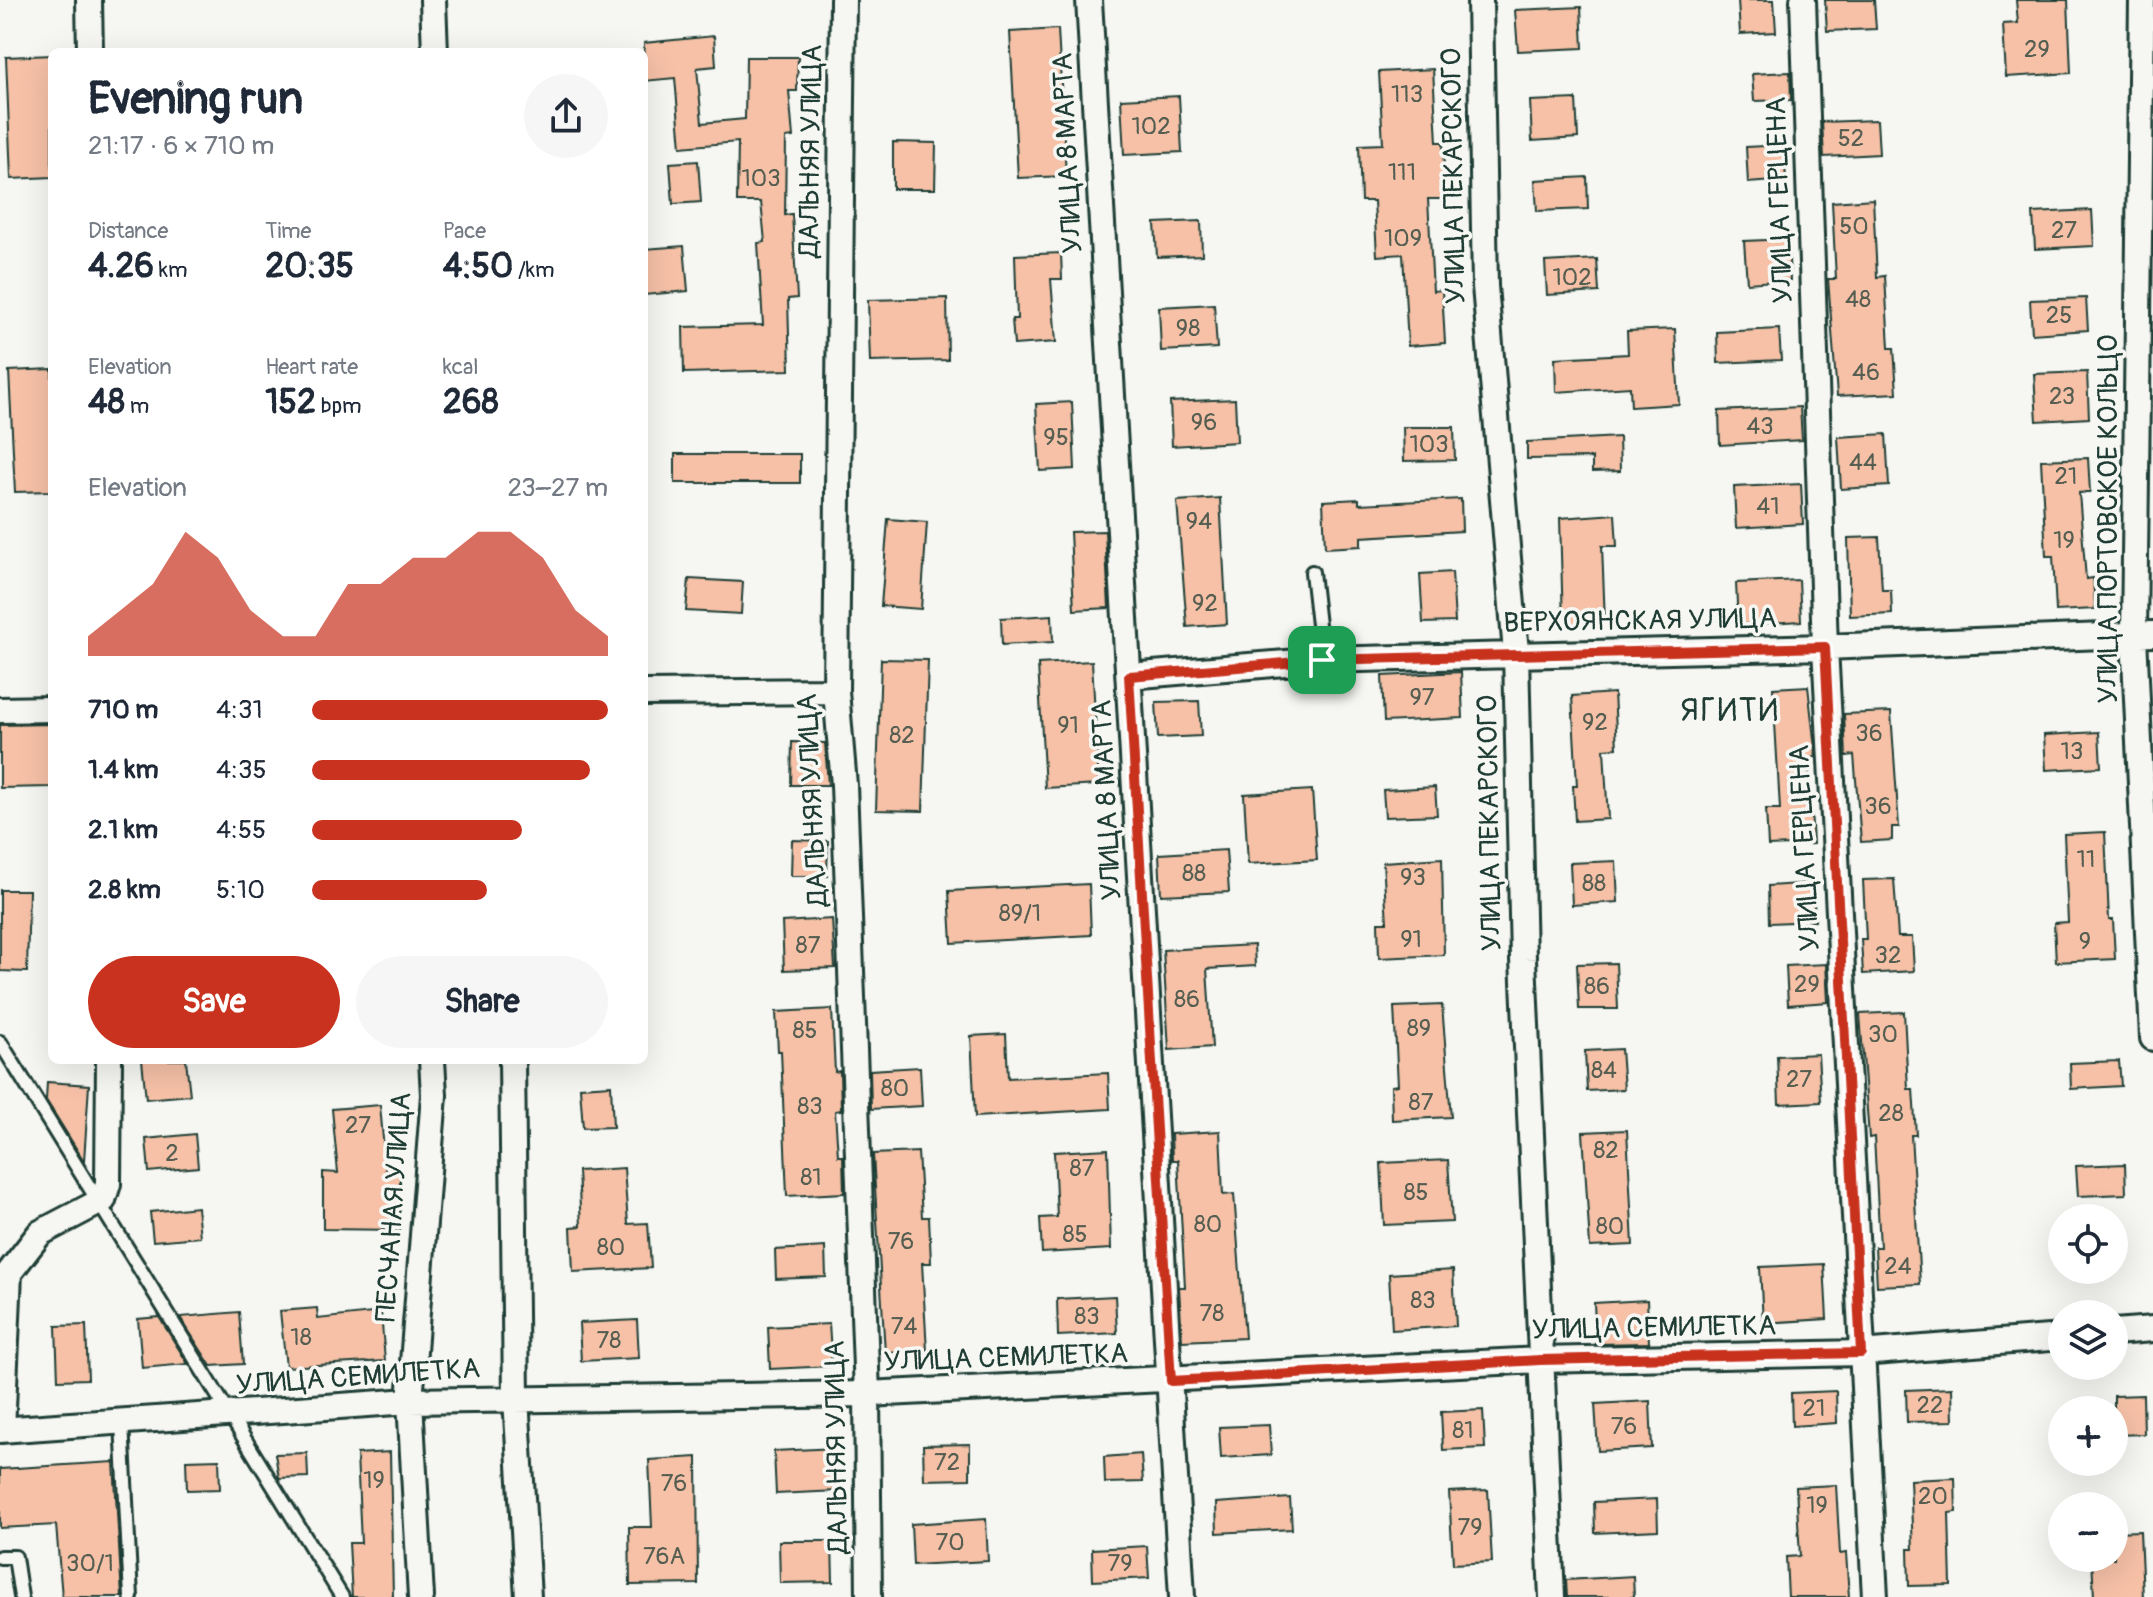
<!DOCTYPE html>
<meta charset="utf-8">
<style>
:root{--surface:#fff;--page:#f6f6f7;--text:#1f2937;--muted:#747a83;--accent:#c8321e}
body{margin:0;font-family:Pangolin,sans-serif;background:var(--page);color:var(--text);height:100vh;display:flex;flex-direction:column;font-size:30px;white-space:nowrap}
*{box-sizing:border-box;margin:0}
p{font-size:26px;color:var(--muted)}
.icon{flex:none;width:44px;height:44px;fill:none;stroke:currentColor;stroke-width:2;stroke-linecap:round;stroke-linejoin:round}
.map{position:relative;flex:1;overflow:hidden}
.drawer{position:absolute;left:48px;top:48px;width:600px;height:1016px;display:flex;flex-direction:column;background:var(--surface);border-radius:12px;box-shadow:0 8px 32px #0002}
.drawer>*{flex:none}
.fabs{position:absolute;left:2048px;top:1204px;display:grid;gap:16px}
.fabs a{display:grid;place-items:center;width:80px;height:80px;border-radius:50%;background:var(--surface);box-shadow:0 8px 32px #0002;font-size:40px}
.pin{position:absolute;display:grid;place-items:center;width:68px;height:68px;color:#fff;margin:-34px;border-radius:16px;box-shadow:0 4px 12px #0006}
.round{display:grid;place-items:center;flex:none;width:84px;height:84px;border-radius:42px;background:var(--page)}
.summary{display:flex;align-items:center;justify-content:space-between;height:136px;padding:0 40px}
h1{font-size:44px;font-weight:700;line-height:60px}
.metrics{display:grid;grid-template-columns:repeat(3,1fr);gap:12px;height:136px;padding:8px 40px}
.metrics div{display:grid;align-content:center}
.metrics b{font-size:34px;font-weight:700}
.metrics small{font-size:22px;font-weight:400}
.metrics p{font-size:22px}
.chart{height:224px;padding:16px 40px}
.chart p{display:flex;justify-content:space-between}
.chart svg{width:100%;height:144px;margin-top:8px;fill:var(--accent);opacity:.7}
.action{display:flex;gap:16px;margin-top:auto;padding:16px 40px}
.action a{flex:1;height:92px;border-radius:48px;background:var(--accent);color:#fff;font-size:32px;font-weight:700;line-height:92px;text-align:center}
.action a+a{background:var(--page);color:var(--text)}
ul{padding:0 40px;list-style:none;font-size:26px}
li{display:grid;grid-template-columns:128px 96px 1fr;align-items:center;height:60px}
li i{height:20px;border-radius:10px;background:var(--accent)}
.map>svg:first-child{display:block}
</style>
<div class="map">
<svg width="2153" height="1597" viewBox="0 0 2153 1597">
<rect width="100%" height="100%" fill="#f6f6f2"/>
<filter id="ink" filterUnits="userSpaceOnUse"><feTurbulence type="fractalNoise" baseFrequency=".0125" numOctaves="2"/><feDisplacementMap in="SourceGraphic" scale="16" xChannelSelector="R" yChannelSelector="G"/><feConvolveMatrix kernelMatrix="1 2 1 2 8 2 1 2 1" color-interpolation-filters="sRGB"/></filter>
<g filter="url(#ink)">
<!-- building -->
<path fill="#f6c1a7" stroke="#1f3d34" stroke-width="2" d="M1738,0H1774L1776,32L1740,34Z
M1825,0H1874L1876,29L1827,31Z
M2016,0H2068L2071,73L2006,77L2003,24L2018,23Z
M1581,7L1583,48L1518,51L1515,10Z
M1058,29L1066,176L1018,178L1010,32Z
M714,36L716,66L697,68L702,123L745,119L746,57H798L797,91H789L793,137L786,138L785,215L792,214L797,298L788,299L790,370L684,373L683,327L763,325L758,243L765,242L761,202H737L738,142L681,147L675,78L644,81V43Z
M52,55V177L11,179L6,57Z
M1433,69L1437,142H1443L1445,199H1428L1433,291L1442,290L1445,343L1408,346L1403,254L1377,256L1374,201H1361L1359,145L1383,144L1379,72Z
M1790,72L1791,100L1754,101L1752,74Z
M1179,96L1182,152L1124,155L1121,99Z
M1576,99L1578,138L1532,141L1530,101Z
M1877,120L1879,154L1824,157L1822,122Z
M893,142L936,143L935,189H893Z
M1784,145L1786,180L1748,183L1746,147Z
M698,161L701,202L673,204L670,163Z
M1587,177L1588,209L1537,211L1535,180Z
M1873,199L1877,277L1885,276L1889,348H1894L1897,393L1837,396L1828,279H1836L1832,202Z
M2092,210L2094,246L2035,249L2033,213Z
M1201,221L1202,255L1157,257L1155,223Z
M1788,239L1790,280L1747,283L1744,241Z
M684,246L688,291L644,295V249Z
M1061,253L1062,279H1051L1056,342L1014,345L1012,319H1017L1015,255Z
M1597,259L1599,292L1547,295L1545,262Z
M947,298L948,360L870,362L868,300Z
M2086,298L2088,330L2032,334L2030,300Z
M1214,304L1217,348L1161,351L1159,307Z
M1675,329L1679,404L1631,407L1630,387L1556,392L1555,358L1628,354L1627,331Z
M1779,329L1781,360L1718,363L1717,332Z
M52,369V491L15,492L9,371Z
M2087,372L2089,418L2037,421L2034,374Z
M1235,399L1237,442L1172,446L1170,402Z
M1072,402L1075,469L1040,471L1036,404Z
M1800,407L1802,440L1720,445L1719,411Z
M1403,427H1454L1455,460L1404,461Z
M1886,434L1889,486L1841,489L1838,437Z
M1619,437L1620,471L1592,472V458L1527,459V442Z
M675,454H800V483H675Z
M2088,458L2090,492L2079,493L2086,579L2093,578L2095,609L2056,611L2053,556H2046L2041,460Z
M1801,484L1803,524L1736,528L1734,487Z
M1220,498L1227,624L1187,627L1177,501Z
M1359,499V504L1461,499L1462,531L1361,537V546L1325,548L1323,501Z
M1615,514L1617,546H1602L1605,622L1563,625L1560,518Z
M888,519L927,522L921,609L881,606Z
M1105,531L1109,608L1074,610L1070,532Z
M1879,537L1882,590H1891L1892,614L1850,616L1848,538Z
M1452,572L1455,622L1423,623L1420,574Z
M689,579L743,582L741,614L686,611Z
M1799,580L1801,621L1738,625L1736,583Z
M1052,615L1053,642L1002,645L1001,618Z
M881,659L928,660L923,811L876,810Z
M1092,661L1099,785L1045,788L1038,664Z
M1461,672L1463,718L1384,722L1382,676Z
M1808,686L1816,757L1811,758L1809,772L1813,844L1768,846L1766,809H1780L1773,688Z
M1614,693L1617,748L1604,749L1608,819L1575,821L1573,786H1577L1572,696Z
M1199,701L1201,736L1158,738L1156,702Z
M1891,712L1899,827H1892V840L1861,842L1854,755L1846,756L1844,714Z
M52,724V787L0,788V725Z
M2099,732L2101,767L2046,770L2044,735Z
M792,742L825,743L828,785H791Z
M1435,787L1437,815L1385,817L1383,790Z
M1312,790L1317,860L1248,864L1244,794Z
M2105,832L2109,920H2113L2115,959L2056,962L2054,923L2068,922L2064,834Z
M792,840L828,841L827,876H791Z
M1226,850L1229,892L1161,895L1159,854Z
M1442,858L1444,955L1379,958L1378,922H1387L1383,862Z
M1616,861L1618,902L1572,905L1570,863Z
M1894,879L1898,937H1912L1914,971L1863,974L1861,939H1866L1863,880Z
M1813,883L1815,921L1769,923L1768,886Z
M1089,884L1091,935L952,943L949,891Z
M0,890H29L27,972L0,971Z
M832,919L835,968L784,970L782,922Z
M1254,945L1255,966L1207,969L1212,1047L1169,1050L1163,950Z
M1616,963L1618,1009H1579L1577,964Z
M1826,964L1828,1002L1788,1005L1786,966Z
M1442,1005L1451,1117L1392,1120L1391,1086L1398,1085L1394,1007Z
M832,1009L835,1072L840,1071L841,1110L835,1111L838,1156H843L844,1193L787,1196L781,1051H778L776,1012Z
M1904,1012L1908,1089H1913L1916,1135H1911L1920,1284L1877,1286L1875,1247H1880L1874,1137L1869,1138L1860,1014Z
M1006,1034L1008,1078L1108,1073L1110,1109L975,1117L971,1036Z
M1621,1049L1624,1089L1587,1091L1585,1051Z
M1818,1054L1821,1102L1779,1104L1777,1056Z
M142,1060H186L190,1095L146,1099Z
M2119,1061L2121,1086L2071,1089L2070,1063Z
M920,1067L922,1106L871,1109L870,1070Z
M47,1082L89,1085L84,1161L46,1100Z
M611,1085L613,1127L583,1128L580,1087Z
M380,1105L386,1173H400V1230L323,1229V1172L338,1173L332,1109Z
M1627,1130L1633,1245L1590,1247L1583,1132Z
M1220,1131L1223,1195L1234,1194L1245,1338L1182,1341L1179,1287H1185L1178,1160H1172L1171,1134Z
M195,1134L198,1167L149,1172L146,1139Z
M1108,1149L1111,1249L1042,1253L1040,1218L1057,1217L1054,1152Z
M918,1152L922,1217H929L931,1263H922L927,1351L885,1353L873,1154Z
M1448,1160L1452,1222L1384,1225L1381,1163Z
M2125,1164L2126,1194L2078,1196L2076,1166Z
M624,1168L628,1224L648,1223L651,1268L573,1272L571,1227L581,1226L578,1171Z
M197,1207L200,1237L153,1241L150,1212Z
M825,1247L826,1277L776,1279L775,1250Z
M1824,1264L1827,1319L1763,1323L1760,1267Z
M1453,1270L1456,1326L1392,1330L1389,1274Z
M1115,1296L1117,1333L1058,1336L1057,1299Z
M1647,1300L1649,1343L1596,1344L1594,1303Z
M317,1308L318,1319L381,1312L385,1361L286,1367L280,1311Z
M239,1312L243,1364L211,1366L180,1317Z
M159,1317L188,1364L142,1368L138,1319Z
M637,1320L639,1358L581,1361L579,1323Z
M829,1324L832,1366L770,1369L768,1327Z
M86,1325L88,1379L58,1380L56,1326Z
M1952,1388L1953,1421L1907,1422L1906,1390Z
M1836,1391L1837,1423L1792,1426L1791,1393Z
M2143,1395L2144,1434L2114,1435V1396Z
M1650,1401L1652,1448L1598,1451L1595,1404Z
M1483,1410L1485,1448L1443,1450L1441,1412Z
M1269,1425L1271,1455L1221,1458L1219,1427Z
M970,1444V1479L924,1480L923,1445Z
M836,1448L838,1491L776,1494L774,1451Z
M390,1452L393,1597H352L349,1543H361L357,1454Z
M307,1453L308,1477L279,1478L275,1454Z
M1141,1454L1143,1482L1105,1483L1104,1457Z
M697,1457L698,1584L630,1585L629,1527H652L649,1460Z
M219,1459L220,1489L187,1490L186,1460Z
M114,1462L122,1597H62L56,1525L0,1528V1469Z
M1955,1478L1956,1512L1949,1513L1951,1585L1909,1586L1908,1549H1913L1910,1480Z
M1836,1485L1840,1554L1846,1553L1849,1597H1788L1786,1557L1800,1556L1796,1487Z
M1488,1490L1492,1562L1453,1564L1449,1492Z
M1290,1498L1292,1529L1217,1533L1216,1503Z
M1657,1499L1658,1530L1595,1533L1594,1502Z
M986,1519L988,1561L913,1565L911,1524Z
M2140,1531L2143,1597H2094L2092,1558H2114V1532Z
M779,1541H832L833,1582L780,1583Z
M1147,1546L1149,1578L1093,1581L1092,1549Z
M1633,1576L1634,1597H1567L1566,1580Z"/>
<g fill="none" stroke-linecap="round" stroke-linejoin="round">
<defs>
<path id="lane" d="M1312,572L1322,660
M0,1042L342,1597
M122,1423L131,1597
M0,1557H15L21,1597"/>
<path id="street" d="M89,0L90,52
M433,0L435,52
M843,0L836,691L844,785L867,1394L869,1597
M1089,0L1182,1597
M1480,0L1485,286L1516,653L1523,959L1552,1597
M1803,0L1825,647L1875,1597
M2142,0L2134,636L2153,1038
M1129,676L1322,660L1825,647L2153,634
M644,693L836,691
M0,710L52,709
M512,1060L516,1398L528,1597
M2114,1332L2153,1329
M0,1430L410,1401L867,1394L1540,1360L1861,1353L2062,1337
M2,1430L9,1273L40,1233L103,1200L108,1184L109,1060
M421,1597L410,1401L434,1095L432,1060"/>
</defs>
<!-- lane casing -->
<use href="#lane" stroke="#1f3d34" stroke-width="18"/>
<!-- street casing -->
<use href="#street" stroke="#1f3d34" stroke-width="30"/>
<!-- lane -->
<use href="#lane" stroke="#f6f6f2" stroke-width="12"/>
<!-- street -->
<use href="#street" stroke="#f6f6f2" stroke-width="24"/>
</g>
</g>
<g fill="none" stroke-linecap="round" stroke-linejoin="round" filter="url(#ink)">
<defs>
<path id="route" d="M1825,647L1861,1353L1540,1360L1171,1381L1129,676L1322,660Z"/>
</defs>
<!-- route casing -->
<use href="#route" stroke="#fff" stroke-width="16"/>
<!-- route -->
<use href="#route" stroke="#c8321e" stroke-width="10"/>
</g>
<g text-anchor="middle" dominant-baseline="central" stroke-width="7" stroke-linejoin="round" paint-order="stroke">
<!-- number labels -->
<g font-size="24" fill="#555e51">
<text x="2037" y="49">29</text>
<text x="1407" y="94">113</text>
<text x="1151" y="126">102</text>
<text x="1851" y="138">52</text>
<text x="1402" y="172">111</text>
<text x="761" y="178">103</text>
<text x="1854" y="226">50</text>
<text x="2064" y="230">27</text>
<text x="1403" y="238">109</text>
<text x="1572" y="277">102</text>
<text x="1858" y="299">48</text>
<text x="2059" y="315">25</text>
<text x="1188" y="328">98</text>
<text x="1866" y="372">46</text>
<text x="2062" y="396">23</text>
<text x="1204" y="422">96</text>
<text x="1760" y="426">43</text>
<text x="1056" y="437">95</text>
<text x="1429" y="444">103</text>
<text x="1863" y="462">44</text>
<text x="2066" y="476">21</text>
<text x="1768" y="506">41</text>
<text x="1199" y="521">94</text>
<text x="2064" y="540">19</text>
<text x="1205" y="603">92</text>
<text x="1422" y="697">97</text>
<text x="1595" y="722">92</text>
<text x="1068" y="725">91</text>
<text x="1869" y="733">36</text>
<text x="902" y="735">82</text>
<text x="2072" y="751">13</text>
<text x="1878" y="806">36</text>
<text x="2086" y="859">11</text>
<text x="1194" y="873">88</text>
<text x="1413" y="877">93</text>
<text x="1594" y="883">88</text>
<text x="1020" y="913">89/1</text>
<text x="1411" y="939">91</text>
<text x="2085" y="941">9</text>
<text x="808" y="945">87</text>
<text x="1888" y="955">32</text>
<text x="1807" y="984">29</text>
<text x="1597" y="986">86</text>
<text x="1187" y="999">86</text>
<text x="1419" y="1028">89</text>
<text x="805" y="1030">85</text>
<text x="1883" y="1034">30</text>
<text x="1604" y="1070">84</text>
<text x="1799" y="1079">27</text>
<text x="895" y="1088">80</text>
<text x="1421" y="1102">87</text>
<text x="810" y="1106">83</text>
<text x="1891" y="1113">28</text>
<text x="358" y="1125">27</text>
<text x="1606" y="1150">82</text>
<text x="172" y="1153">2</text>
<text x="1082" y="1168">87</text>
<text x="811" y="1177">81</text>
<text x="1416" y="1192">85</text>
<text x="1208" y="1224">80</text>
<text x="1610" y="1226">80</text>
<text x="1075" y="1234">85</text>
<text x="901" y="1241">76</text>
<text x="611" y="1247">80</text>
<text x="1898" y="1266">24</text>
<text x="1423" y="1300">83</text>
<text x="1212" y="1313">78</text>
<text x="1087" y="1316">83</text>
<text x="904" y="1326">74</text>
<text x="301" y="1337">18</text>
<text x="609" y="1340">78</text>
<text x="1930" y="1405">22</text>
<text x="1814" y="1408">21</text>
<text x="1624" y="1426">76</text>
<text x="1463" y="1430">81</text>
<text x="947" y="1462">72</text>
<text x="374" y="1480">19</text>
<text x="674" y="1483">76</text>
<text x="1933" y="1496">20</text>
<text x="1817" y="1505">19</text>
<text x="1470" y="1527">79</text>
<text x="950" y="1542">70</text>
<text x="664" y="1556">76А</text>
<text x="90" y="1563">30/1</text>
<text x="1120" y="1563">79</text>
</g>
<!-- street labels -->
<g font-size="28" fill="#1f3d34" stroke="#f6f6f2">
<text transform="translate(811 151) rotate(-89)">ДАЛЬНЯЯ УЛИЦА</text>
<text transform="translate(1068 153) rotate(-93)">УЛИЦА 8 МАРТА</text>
<text transform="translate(1454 176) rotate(-91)">УЛИЦА ПЕКАРСКОГО</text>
<text transform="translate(1780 200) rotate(-92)">УЛИЦА ГЕРЦЕНА</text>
<text transform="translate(2108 519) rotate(-90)">УЛИЦА ПОРТОВСКОЕ КОЛЬЦО</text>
<text transform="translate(1640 621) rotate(-1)">ВЕРХОЯНСКАЯ УЛИЦА</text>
<text transform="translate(813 800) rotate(-93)">ДАЛЬНЯЯ УЛИЦА</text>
<text transform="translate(1107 800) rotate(-93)">УЛИЦА 8 МАРТА</text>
<text transform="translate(1490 823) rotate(-91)">УЛИЦА ПЕКАРСКОГО</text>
<text transform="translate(1805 848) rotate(-93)">УЛИЦА ГЕРЦЕНА</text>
<text transform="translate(394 1207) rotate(-86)">ПЕСЧАНАЯ УЛИЦА</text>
<text transform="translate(1654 1328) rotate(-1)">УЛИЦА СЕМИЛЕТКА</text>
<text transform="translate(1006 1358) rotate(-2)">УЛИЦА СЕМИЛЕТКА</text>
<text transform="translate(358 1377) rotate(-4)">УЛИЦА СЕМИЛЕТКА</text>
<text transform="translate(837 1447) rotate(-91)">ДАЛЬНЯЯ УЛИЦА</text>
</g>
<!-- quarter labels -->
<g font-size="32" letter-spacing="2" fill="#1f3d34" stroke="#f6f6f2">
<text x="1730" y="711">ЯГИТИ</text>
</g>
</g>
</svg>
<div class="fabs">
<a><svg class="icon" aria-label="locate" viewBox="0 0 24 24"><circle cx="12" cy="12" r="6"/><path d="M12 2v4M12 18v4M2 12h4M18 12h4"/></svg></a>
<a><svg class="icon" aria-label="layers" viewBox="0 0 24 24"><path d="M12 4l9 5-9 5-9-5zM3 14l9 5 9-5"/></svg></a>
<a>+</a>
<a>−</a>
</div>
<div class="pin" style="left:1322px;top:660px;background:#1e9e55"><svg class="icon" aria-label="arrive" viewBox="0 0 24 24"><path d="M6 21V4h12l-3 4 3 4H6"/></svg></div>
<section class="drawer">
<div class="summary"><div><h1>Evening run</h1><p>21:17 · 6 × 710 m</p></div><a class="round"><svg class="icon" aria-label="share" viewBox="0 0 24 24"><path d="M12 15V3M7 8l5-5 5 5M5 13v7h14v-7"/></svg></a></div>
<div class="metrics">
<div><p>Distance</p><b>4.26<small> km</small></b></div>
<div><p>Time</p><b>20:35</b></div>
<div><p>Pace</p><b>4:50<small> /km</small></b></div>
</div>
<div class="metrics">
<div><p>Elevation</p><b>48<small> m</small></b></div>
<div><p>Heart rate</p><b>152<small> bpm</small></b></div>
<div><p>kcal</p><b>268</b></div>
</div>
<div class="chart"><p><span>Elevation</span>23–27 m</p>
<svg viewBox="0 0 160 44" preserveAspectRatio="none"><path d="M0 44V38L10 30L20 22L30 6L40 14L50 30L60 38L70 38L80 22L90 22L100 14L110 14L120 6L130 6L140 14L150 30L160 38V44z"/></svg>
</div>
<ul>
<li><b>710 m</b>4:31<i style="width:100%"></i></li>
<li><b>1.4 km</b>4:35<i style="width:94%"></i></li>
<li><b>2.1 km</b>4:55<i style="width:71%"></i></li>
<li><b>2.8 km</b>5:10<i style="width:59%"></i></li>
</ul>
<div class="action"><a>Save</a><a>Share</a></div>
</section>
</div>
